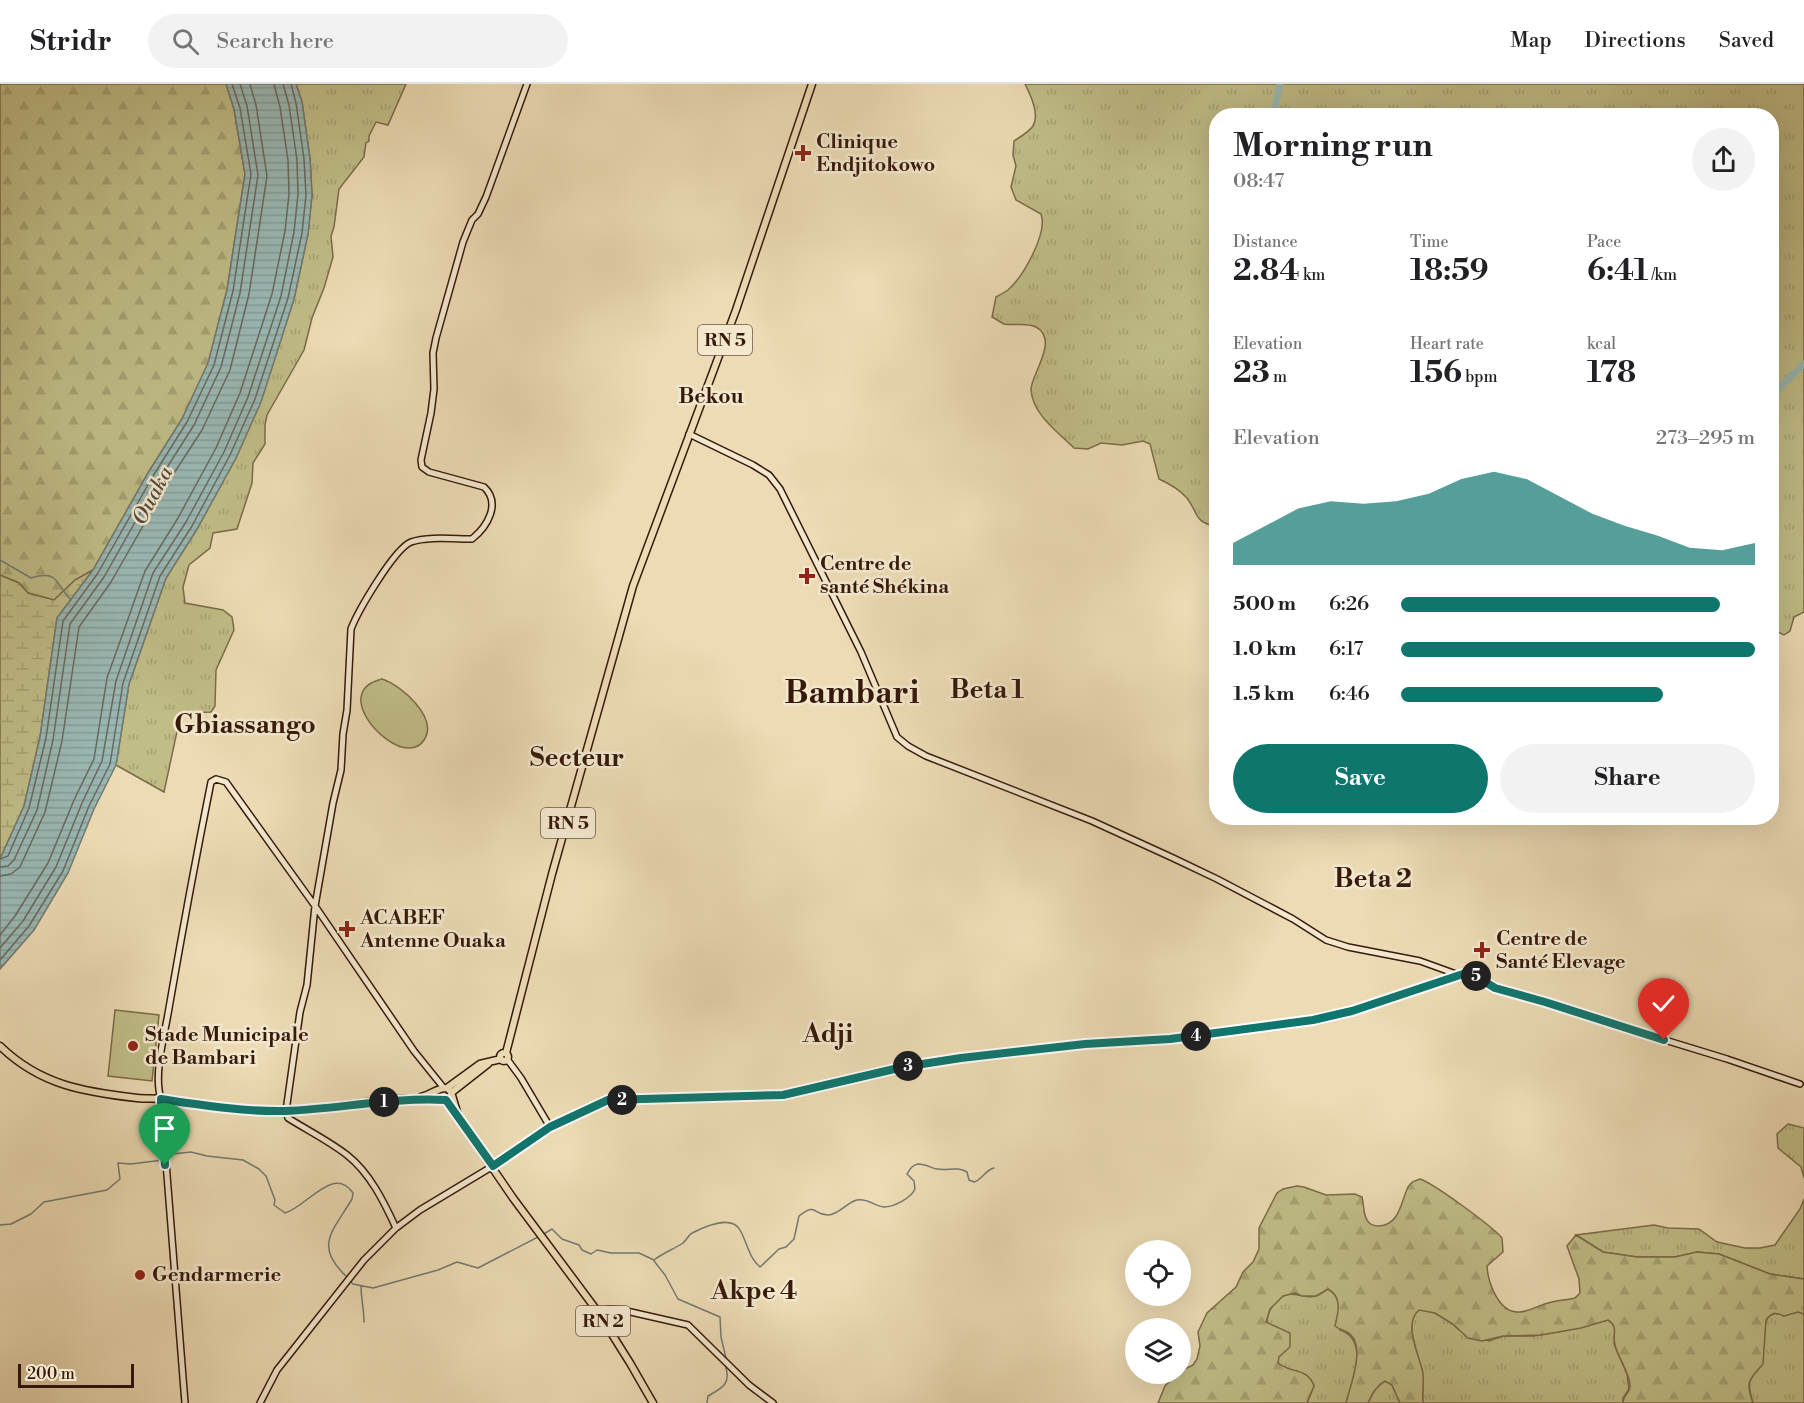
<!DOCTYPE html>
<meta charset="utf-8">
<style>
:root{--surface:#fff;--page:#f2f2f2;--text:#202124;--muted:#757577;--line:#e0e0e0;--accent:#0f766e}
body{margin:0;font-family:"Libre Bodoni",serif;background:var(--page);color:var(--text);height:100vh;display:flex;flex-direction:column;font-size:22px;white-space:nowrap}
*{box-sizing:border-box;margin:0}
p{font-size:20px;color:var(--muted)}
.icon{flex:none;width:33px;height:33px;fill:none;stroke:currentColor;stroke-width:2;stroke-linecap:round;stroke-linejoin:round}
.map{position:relative;flex:1;overflow:hidden}
.side{position:absolute;left:1209px;top:24px;width:570px;height:717px;display:flex;flex-direction:column;background:var(--surface);border-radius:24px;box-shadow:0 6px 24px #0002}
.side>*{flex:none}
.buttons{position:absolute;left:1125px;top:1156px;display:grid;gap:12px}
.buttons a{display:grid;place-items:center;width:66px;height:66px;border-radius:50%;background:var(--surface);box-shadow:0 6px 24px #0002;font-size:30px}
.scale{position:absolute;left:18px;bottom:15px;width:116px;box-sizing:border-box;padding-left:6px;border:3px solid #36190b;border-top:0;font-size:16px;line-height:21px;white-space:nowrap;color:#36190b;-webkit-text-stroke:4px #f3e8ce;paint-order:stroke}
.pin{position:absolute;display:grid;place-items:center;width:51px;height:51px;color:#fff;margin:-62px -26px;border-radius:50% 50% 50% 0;rotate:-45deg;box-shadow:0 0 6px #0007}
.pin .icon{rotate:45deg}
.km{position:absolute;width:30px;height:30px;margin:-15px;border-radius:50%;background:#222;color:#fff;font-size:16px;line-height:30px;text-align:center}
.round{display:grid;place-items:center;flex:none;width:63px;height:63px;border-radius:32px;background:var(--page)}
.overview{display:flex;align-items:center;justify-content:space-between;height:102px;padding:0 24px}
h1{font-size:33px;font-weight:700;line-height:45px}
.figures{display:grid;grid-template-columns:repeat(3,1fr);gap:9px;height:102px;padding:6px 24px}
.figures div{display:grid;align-content:center}
.figures b{font-size:30px;font-weight:700}
.figures small{font-size:16px;font-weight:400}
.figures p{font-size:16px}
.chart{height:168px;padding:12px 24px}
.chart p{display:flex;justify-content:space-between}
.chart svg{width:100%;height:108px;margin-top:6px;fill:var(--accent);opacity:.7}
.cta{display:flex;gap:12px;margin-top:auto;padding:12px 24px}
.cta a{flex:1;height:69px;border-radius:36px;background:var(--accent);color:#fff;font-size:24px;font-weight:700;line-height:69px;text-align:center}
.cta a+a{background:var(--page);color:var(--text)}
ul{padding:0 24px;list-style:none;font-size:20px}
li{display:grid;grid-template-columns:96px 72px 1fr;align-items:center;height:45px}
li i{height:15px;border-radius:8px;background:var(--accent)}
header{display:flex;align-items:center;gap:36px;box-sizing:border-box;height:84px;padding:0 30px;background:var(--surface);border-bottom:2px solid var(--line)}
header strong{font-size:28px}
nav{display:flex;gap:33px;margin-inline-start:auto;font-size:21px}
.search{width:420px;height:54px;background:var(--page);display:flex;align-items:center;gap:15px;box-sizing:border-box;padding:0 21px;border-radius:33px;color:var(--muted);font-size:22px}
.map>svg:first-child{display:block}
</style>
<header>
<strong>Stridr</strong>
<div class="search"><svg class="icon" aria-label="search" viewBox="0 0 24 24"><circle cx="10" cy="10" r="6"/><path d="M15 15l6 6"/></svg>Search here</div>
<nav><a>Map</a><a>Directions</a><a>Saved</a></nav>
</header>
<div class="map">
<svg width="1804" height="1319" viewBox="0 0 1804 1319">
<defs>
<pattern id="grass-tufts" width="24" height="20" patternUnits="userSpaceOnUse" patternTransform="scale(1.5)"><rect width="24" height="20" fill="#c0bd87"/><path d="M3 7l-1-3M5 7V3M7 7l1-3M15 17l-1-3M17 17v-4M19 17l1-3" fill="none" stroke="#a6a273"/></pattern>
<pattern id="forest-firs" width="22" height="20" patternUnits="userSpaceOnUse" patternTransform="scale(1.5)"><rect width="22" height="20" fill="#c0bd87"/><path d="M5 1l3.5 6h-7zM16 11l3.5 6h-7z" fill="#a6a273"/></pattern>
<pattern id="wetland-marsh" width="20" height="14" patternUnits="userSpaceOnUse" patternTransform="scale(1.5)"><rect width="20" height="14" fill="#c0bd87"/><path d="M1 5h8M5 5V1M11 12h8M15 12V8" fill="none" stroke="#a6a273"/></pattern>
<pattern id="water-rules" width="6" height="5" patternUnits="userSpaceOnUse" patternTransform="scale(1.5)"><rect width="6" height="5" fill="#9ab9b5"/><path d="M0 2.5h6" fill="none" stroke="#859e9a"/></pattern>
</defs>
<rect width="100%" height="100%" fill="#ecdbb4"/>
<filter id="stains"><feTurbulence type="fractalNoise" baseFrequency=".00333" numOctaves="4"/><feColorMatrix values="0 0 0 0 .2 0 0 0 0 .09 0 0 0 0 .02 0 0 0 .5 -.17"/></filter>
<radialGradient id="worn" r=".72"><stop offset=".6" stop-color="#630" stop-opacity="0"/><stop offset="1" stop-color="#630" stop-opacity=".3"/></radialGradient>
<!-- grass -->
<path fill="url(#grass-tufts)" stroke="#7b6b49" stroke-width="1.5" d="M296,0H406L388,41L376,38L369,52V57L366,59L364,73L339,105L334,143L331,152L333,173L324,204L312,234L304,266L267,331L265,341V360L253,379L252,399L237,445L213,449L210,464L189,481L183,503L185,519L223,526L232,533L234,546L216,586L215,622L211,628L181,629L164,708L116,681L129,600L166,494L197,445L236,374L261,317L294,215L308,150L312,111L310,74L302,18Z
M1025,0H1804V528L1794,533L1790,547L1784,551L1772,545V32H1216V443C1193,437 1199,430 1187,414C1179,405 1170,400 1159,395L1150,360L1143,357L1122,361L1101,359L1088,365L1074,364C1058,348 1033,331 1031,306C1030,292 1060,256 1036,243C1027,238 1014,242 1004,240C1000,238 996,235 992,233L996,213C1000,211 1005,208 1008,206C1023,193 1048,149 1041,130L1016,116L1011,103L1016,82L1013,71L1014,57C1020,53 1029,48 1033,42C1040,30 1030,10 1025,0Z
M1788,1040L1804,1044V1094L1801,1083L1778,1064L1777,1050Z
M1804,1115V1195L1770,1190L1719,1170L1697,1168L1675,1173H1637L1603,1168L1576,1151L1654,1141L1668,1144L1699,1145L1717,1158L1745,1164H1760L1775,1161L1800,1125Z
M1328,1205C1339,1211 1341,1224 1337,1235L1340,1246C1370,1256 1352,1297 1346,1319H1307L1314,1302C1307,1283 1291,1290 1278,1279C1281,1256 1254,1241 1276,1218C1292,1202 1299,1216 1316,1212C1320,1211 1324,1207 1328,1205Z
M1419,1226H1427L1435,1229L1453,1240L1458,1245L1489,1257L1503,1252H1533L1563,1247L1608,1236L1614,1239L1616,1246L1614,1260L1627,1290L1629,1305L1623,1314V1319H1423C1422,1309 1424,1299 1423,1290C1420,1272 1402,1240 1419,1226Z
M1798,1227L1804,1230V1319H1753C1749,1307 1746,1294 1758,1286L1766,1236C1772,1228 1776,1228 1784,1232Z
M1385,1297L1392,1301L1400,1319H1368C1373,1309 1376,1302 1385,1297Z"/>
<!-- forest -->
<path fill="url(#forest-firs)" stroke="#7b6b49" stroke-width="1.5" d="M0,0H226L234,25L245,90L227,206L208,280L182,335L148,389L93,486L75,496L54,516L28,509L19,499L0,491Z
M1420,1095C1433,1099 1492,1142 1502,1154L1503,1168L1487,1182C1488,1199 1499,1230 1520,1228C1532,1227 1540,1220 1552,1218C1559,1216 1567,1216 1575,1214L1580,1209L1579,1195L1567,1162L1576,1151L1603,1168L1637,1173H1675L1697,1168L1719,1170L1770,1190L1804,1195V1230L1798,1228L1784,1232C1776,1228 1772,1228 1766,1236L1763,1280C1749,1296 1745,1297 1753,1319H1623C1623,1311 1630,1309 1630,1302C1630,1289 1618,1274 1615,1261C1612,1250 1619,1243 1608,1236L1581,1244L1541,1251L1503,1252L1482,1257L1468,1254L1453,1240L1435,1229L1419,1226C1402,1240 1420,1272 1423,1290C1424,1299 1422,1309 1423,1319H1400L1392,1301L1385,1297C1376,1302 1372,1310 1368,1319H1346C1350,1303 1365,1264 1351,1251C1347,1247 1340,1246 1335,1242C1338,1229 1343,1213 1328,1205L1316,1212H1302L1295,1209L1283,1212L1270,1225L1266,1238L1290,1249V1263L1279,1273L1278,1279C1291,1290 1307,1283 1314,1302L1307,1319H1158L1165,1302L1177,1290H1180L1181,1287L1193,1281L1197,1275L1200,1262L1198,1248L1207,1229L1236,1203L1243,1188L1253,1178L1259,1165V1144L1277,1109L1283,1105L1297,1102L1304,1103L1326,1111L1355,1110L1362,1113C1364,1120 1363,1130 1367,1136C1369,1140 1374,1142 1379,1142C1400,1141 1401,1117 1408,1103C1411,1098 1414,1097 1420,1095Z"/>
<!-- wetland -->
<path fill="url(#wetland-marsh)" stroke="#7b6b49" stroke-width="1.5" d="M93,486L57,534L40,653L24,722L0,775V491L19,499L28,509L54,516L75,496Z"/>
<!-- pitch -->
<path fill="#c0bd87" stroke="#7b6b49" stroke-width="1.5" d="M382,595C401,601 439,634 424,656C421,661 415,664 409,664C383,665 332,607 382,595Z
M115,926L159,931L152,997L108,992Z"/>
<!-- water -->
<path fill="url(#water-rules)" stroke="#727971" stroke-width="1.5" d="M226,0H296L302,18L310,75L312,111L308,150L294,215L261,318L236,374L197,445L166,494L129,600L116,681L94,725L68,789L34,846L0,885V775L24,722L40,653L57,534L93,486L148,389L182,335L208,279L227,206L245,90L234,25Z"/>
<g fill="none" stroke-linecap="round" stroke-linejoin="round">
<!-- shore -->
<path stroke="#686960" stroke-width="1.5" d="M0,775L8,772L29,724L46,654L63,537L98,489L153,392L187,338L214,281L233,207L251,90L240,24L232,0
M0,783L8,782L14,776L37,726L53,656L70,540L104,493L159,396L194,341L221,283L240,209L258,91L247,22L240,0
M0,792L11,790L20,783L45,728L62,657L79,543L111,498L167,400L202,346L230,286L249,210L267,92L256,21L250,0
M0,851L15,832L48,779L74,716L94,675L107,594L145,487L178,434L216,364L240,309L272,210L285,147L289,110L288,76L280,23L274,0
M0,864L23,837L56,783L82,719L102,677L116,597L153,489L186,438L224,368L248,313L281,212L294,148L298,110L297,76L289,21L283,0
M0,876L29,842L63,787L89,722L110,680L123,599L160,492L192,442L230,371L255,315L288,214L302,149L306,111L304,75L296,19L291,0"/>
<!-- stream -->
<path stroke="#727971" stroke-width="1.5" d="M0,476L31,494C60,485 56,502 71,516
M168,1076L172,1070L191,1068L207,1072L243,1076L259,1085L266,1092L275,1116L274,1121L285,1129C308,1122 333,1081 353,1109L352,1115C333,1147 313,1162 347,1193
M0,1141L11,1140L31,1130L44,1118L107,1106L120,1095L118,1079L131,1080L163,1076
M542,1151L552,1145L562,1155L579,1161L582,1166L591,1170L597,1166L611,1169H639L654,1176C663,1169 674,1165 683,1159C687,1156 688,1151 692,1149C704,1143 731,1130 740,1146C747,1158 749,1174 760,1183L779,1165L786,1163L794,1155L799,1132C817,1118 813,1131 828,1131C839,1131 847,1118 857,1116C868,1114 874,1122 884,1123C894,1123 911,1114 915,1105L914,1097L907,1090C910,1085 912,1081 918,1080C926,1080 931,1084 937,1085C948,1087 957,1082 967,1088L969,1096L974,1098C983,1095 985,1086 994,1084
M654,1177L665,1191L678,1215L720,1233L721,1253L726,1274
M350,1197L353,1200L373,1204L438,1186L457,1178L478,1184L538,1153
M361,1202C361,1214 364,1226 364,1238
M707,1319L708,1312C720,1305 731,1301 726,1284"/>
<!-- river -->
<path stroke="#9ab9b5" stroke-width="7" d="M1270,32L1274,28L1280,0
M1772,311L1804,280"/>
<defs>
<path id="secondary" d="M689,350L753,381L769,391L780,405L861,568L897,653L908,662L926,672L1092,737L1173,774L1217,795L1293,835L1326,856L1348,863L1420,877L1456,890
M507,975L521,994L550,1043
M396,1144C384,1118 370,1089 347,1071C329,1057 307,1046 288,1034L286,1027L300,928L307,901L315,822L333,719L341,686L343,650L347,626L351,545C358,527 394,465 411,458C427,452 455,455 472,455C488,442 501,419 484,403L429,388L422,383L421,376L431,329L434,305L433,269L436,254L463,158L472,136L478,130L486,113L527,0
M598,1228L610,1225L622,1226L688,1241L749,1301L773,1319
M185,1319L161,1015C153,990 165,950 169,924C182,849 196,773 211,698L216,695L226,698L315,822L414,967L443,1003
M260,1319L277,1286L364,1176L396,1144L420,1126L493,1082L550,1043L600,1018L608,1016L783,1011L903,983L961,974L1085,960L1170,955L1313,936L1352,927L1469,888L1495,904L1727,975L1800,1000"/>
<path id="primary" d="M0,962C40,1001 84,1008 137,1014C146,1015 155,1014 164,1015C204,1021 246,1028 286,1027C338,1024 393,1010 445,1016L451,1012
M506,969L552,790L633,502L736,226L812,0
M500 973a4 4 0 1 1 8 0a4 4 0 1 1-8 0Z
M447,1004L480,980L501,975
M451,1009L488,980
M421,1013C430,1011 439,1003 447,1004L451,1008L457,1028
M446,1016L513,1114L598,1228L630,1279L653,1319"/>
</defs>
<!-- secondary casing -->
<use href="#secondary" stroke="#36190b" stroke-width="8"/>
<!-- primary casing -->
<use href="#primary" stroke="#36190b" stroke-width="9"/>
<!-- secondary -->
<use href="#secondary" stroke="#f3e8ce" stroke-width="5"/>
<!-- primary -->
<use href="#primary" stroke="#ecdbb4" stroke-width="6"/>
</g>
<g fill="none" stroke-linecap="round" stroke-linejoin="round">
<defs>
<path id="route" d="M165,1081L161,1015C201,1021 244,1028 285,1027C339,1025 392,1013 446,1016L493,1082L550,1043L608,1016L783,1011L903,983L961,974L1085,960L1170,955L1313,936L1352,927L1469,888L1495,904L1545,918L1664,956"/>
</defs>
<!-- route casing -->
<use href="#route" stroke="#fff" stroke-width="12"/>
<!-- route -->
<use href="#route" stroke="#0f766e" stroke-width="8"/>
</g>
<!-- markers -->
<g fill="#8f2418" stroke="#f3e8ce" stroke-width="2">
<path d="M800 60h6v6h6v6h-6v6h-6v-6h-6v-6h6z"/>
<path d="M804 483h6v6h6v6h-6v6h-6v-6h-6v-6h6z"/>
<path d="M344 836h6v6h6v6h-6v6h-6v-6h-6v-6h6z"/>
<path d="M1479 857h6v6h6v6h-6v6h-6v-6h-6v-6h6z"/>
<circle cx="133" cy="962" r="6"/>
<circle cx="140" cy="1191" r="6"/>
</g>
<g text-anchor="middle" dominant-baseline="central" stroke-width="5" stroke-linejoin="round" paint-order="stroke">
<!-- shield labels -->
<g fill="#f3e8ce" stroke="#6f5746" stroke-width="1.5">
<rect x="698" y="241" width="54" height="30" rx="4.5"/>
<rect x="541" y="724" width="54" height="30" rx="4.5"/>
<rect x="576" y="1222" width="54" height="30" rx="4.5"/>
</g>
<g font-size="18" font-weight="bold" fill="#36190b">
<text x="725" y="256">RN 5</text>
<text x="568" y="739">RN 5</text>
<text x="603" y="1237">RN 2</text>
</g>
<!-- poi labels -->
<g font-size="20" font-weight="bold" fill="#36190b" stroke="#f3e8ce" text-anchor="start">
<text x="816" y="58">Clinique<tspan x="816" dy="23">Endjitokowo</tspan></text>
<text x="820" y="480">Centre de<tspan x="820" dy="23">santé Shékina</tspan></text>
<text x="360" y="834">ACABEF<tspan x="360" dy="23">Antenne Ouaka</tspan></text>
<text x="1496" y="855">Centre de<tspan x="1496" dy="23">Santé Elevage</tspan></text>
<text x="145" y="951">Stade Municipale<tspan x="145" dy="23">de Bambari</tspan></text>
<text x="152" y="1191">Gendarmerie</text>
</g>
<!-- neighbourhood labels -->
<g font-size="21" font-weight="bold" fill="#36190b" stroke="#f3e8ce">
<text x="711" y="313">Bekou</text>
</g>
<!-- water labels -->
<g font-size="21" font-style="italic" fill="#54493e" stroke="#f3e8ce">
<text transform="translate(153 412) rotate(-62)">Ouaka</text>
</g>
<!-- district labels -->
<g font-size="26" font-weight="bold" fill="#36190b" stroke="#f3e8ce">
<text x="987" y="606">Beta 1</text>
<text x="245" y="641">Gbiassango</text>
<text x="577" y="674">Secteur</text>
<text x="1373" y="795">Beta 2</text>
<text x="828" y="950">Adji</text>
<text x="754" y="1207">Akpe 4</text>
</g>
<!-- town labels -->
<g font-size="32" font-weight="bold" fill="#36190b" stroke="#f3e8ce">
<text x="852" y="609">Bambari</text>
</g>
</g>
<rect width="100%" height="100%" filter="url(#stains)"/>
<rect width="100%" height="100%" fill="url(#worn)"/>
</svg>
<div class="buttons">
<a><svg class="icon" aria-label="locate" viewBox="0 0 24 24"><circle cx="12" cy="12" r="6"/><path d="M12 2v4M12 18v4M2 12h4M18 12h4"/></svg></a>
<a><svg class="icon" aria-label="layers" viewBox="0 0 24 24"><path d="M12 4l9 5-9 5-9-5zM3 14l9 5 9-5"/></svg></a>
</div>
<div class="scale">200 m</div>
<div class="pin" style="left:165px;top:1081px;background:#1e9e55"><svg class="icon" aria-label="arrive" viewBox="0 0 24 24"><path d="M6 21V4h12l-3 4 3 4H6"/></svg></div>
<div class="pin" style="left:1664px;top:956px;background:#d93025"><svg class="icon" aria-label="check" viewBox="0 0 24 24"><path d="M5 12l5 5 9-10"/></svg></div>
<b class="km" style="left:384px;top:1018px">1</b>
<b class="km" style="left:622px;top:1016px">2</b>
<b class="km" style="left:908px;top:982px">3</b>
<b class="km" style="left:1196px;top:952px">4</b>
<b class="km" style="left:1476px;top:892px">5</b>
<section class="side">
<div class="overview"><div><h1>Morning run</h1><p>08:47</p></div><a class="round"><svg class="icon" aria-label="share" viewBox="0 0 24 24"><path d="M12 15V3M7 8l5-5 5 5M5 13v7h14v-7"/></svg></a></div>
<div class="figures">
<div><p>Distance</p><b>2.84<small> km</small></b></div>
<div><p>Time</p><b>18:59</b></div>
<div><p>Pace</p><b>6:41<small> /km</small></b></div>
</div>
<div class="figures">
<div><p>Elevation</p><b>23<small> m</small></b></div>
<div><p>Heart rate</p><b>156<small> bpm</small></b></div>
<div><p>kcal</p><b>178</b></div>
</div>
<div class="chart"><p><span>Elevation</span>273–295 m</p>
<svg viewBox="0 0 160 44" preserveAspectRatio="none"><path d="M0 44V35L10 28L20 21L30 18L40 19L50 18L60 15L70 9L80 6L90 9L100 16L110 23L120 28L130 32L140 37L150 38L160 35V44z"/></svg>
</div>
<ul>
<li><b>500 m</b>6:26<i style="width:90%"></i></li>
<li><b>1.0 km</b>6:17<i style="width:100%"></i></li>
<li><b>1.5 km</b>6:46<i style="width:74%"></i></li>
</ul>
<div class="cta"><a>Save</a><a>Share</a></div>
</section>
</div>
